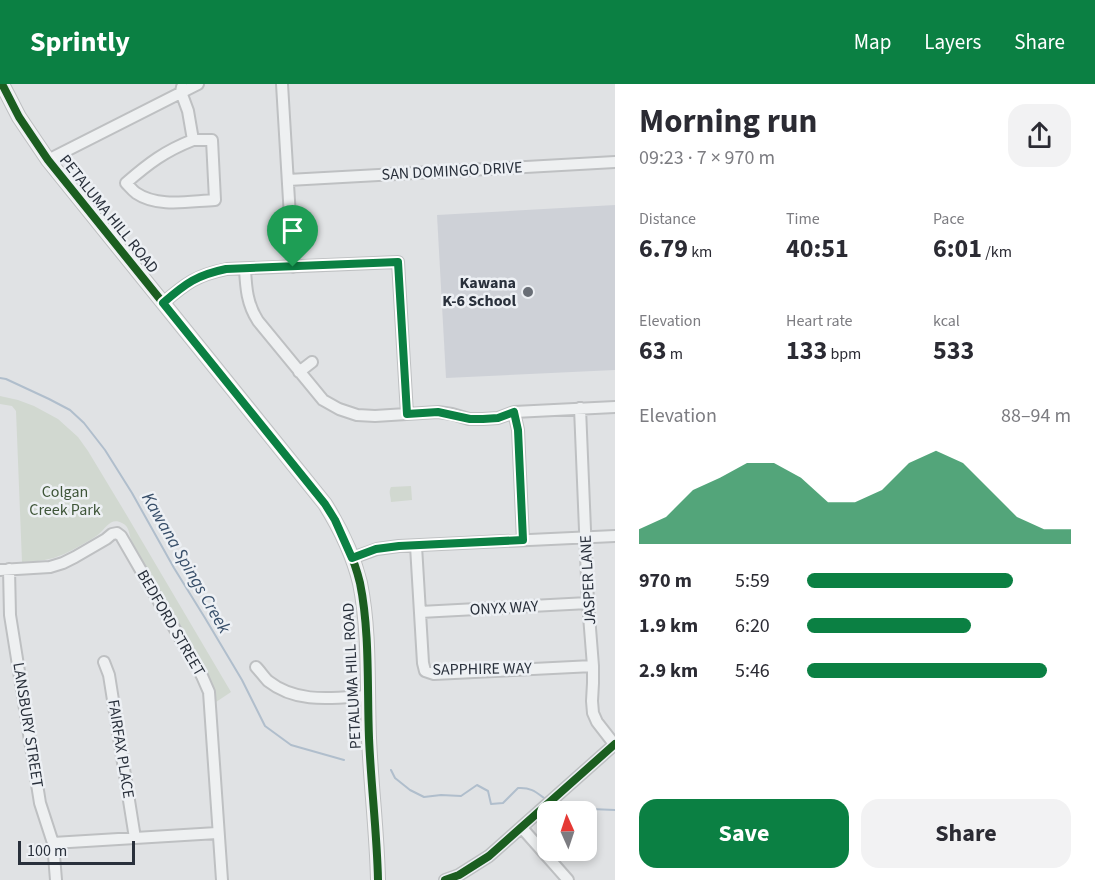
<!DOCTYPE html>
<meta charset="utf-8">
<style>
:root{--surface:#fff;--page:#f2f2f3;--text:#2b2b33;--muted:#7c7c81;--accent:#0b8043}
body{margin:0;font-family:"Source Sans 3",sans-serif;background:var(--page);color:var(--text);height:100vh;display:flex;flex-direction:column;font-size:22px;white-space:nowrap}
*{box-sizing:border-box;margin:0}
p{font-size:20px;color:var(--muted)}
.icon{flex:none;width:33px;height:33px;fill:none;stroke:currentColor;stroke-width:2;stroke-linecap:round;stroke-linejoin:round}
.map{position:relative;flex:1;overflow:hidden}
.drawer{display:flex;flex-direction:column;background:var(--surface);width:480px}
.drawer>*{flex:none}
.needle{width:39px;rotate:357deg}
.tools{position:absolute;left:537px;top:717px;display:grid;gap:12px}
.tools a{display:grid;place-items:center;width:60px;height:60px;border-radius:12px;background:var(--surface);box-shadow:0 3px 9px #0003;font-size:30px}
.scale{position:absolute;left:18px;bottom:15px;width:117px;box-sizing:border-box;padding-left:6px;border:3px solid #29303b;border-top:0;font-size:16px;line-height:21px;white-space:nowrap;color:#29303b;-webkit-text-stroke:4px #edf0f4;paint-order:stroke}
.pin{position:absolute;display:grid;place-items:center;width:51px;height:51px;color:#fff;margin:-62px -26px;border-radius:50% 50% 50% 0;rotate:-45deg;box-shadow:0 0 6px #0007}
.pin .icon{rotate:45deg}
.round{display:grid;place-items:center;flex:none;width:63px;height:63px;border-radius:18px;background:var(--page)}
.overview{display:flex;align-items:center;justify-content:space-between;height:102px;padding:0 24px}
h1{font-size:33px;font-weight:700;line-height:45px}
.metrics{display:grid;grid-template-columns:repeat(3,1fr);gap:9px;height:102px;padding:6px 24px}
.metrics div{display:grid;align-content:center}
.metrics b{font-size:26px;font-weight:700}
.metrics small{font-size:16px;font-weight:400}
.metrics p{font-size:16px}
.chart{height:168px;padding:12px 24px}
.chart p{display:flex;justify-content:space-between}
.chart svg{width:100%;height:108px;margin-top:6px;fill:var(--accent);opacity:.7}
.action{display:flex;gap:12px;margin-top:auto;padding:12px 24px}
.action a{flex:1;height:69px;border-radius:18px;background:var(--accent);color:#fff;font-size:24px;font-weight:700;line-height:69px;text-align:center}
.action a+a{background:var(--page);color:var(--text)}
ul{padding:0 24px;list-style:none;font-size:20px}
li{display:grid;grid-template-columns:96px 72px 1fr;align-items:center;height:45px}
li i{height:15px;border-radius:8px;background:var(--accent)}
header{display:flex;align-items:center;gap:36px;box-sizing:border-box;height:84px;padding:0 30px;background:var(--accent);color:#fff}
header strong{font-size:28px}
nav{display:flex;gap:33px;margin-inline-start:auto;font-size:21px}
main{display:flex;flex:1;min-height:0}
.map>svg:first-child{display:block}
</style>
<header>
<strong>Sprintly</strong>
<nav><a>Map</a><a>Layers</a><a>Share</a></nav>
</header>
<main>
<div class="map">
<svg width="615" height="796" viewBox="0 0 615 796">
<rect width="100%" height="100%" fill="#e0e2e4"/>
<!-- built -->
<path fill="#ced1d7" d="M615,121V286L446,294L437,131Z"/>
<!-- green -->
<path fill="#d1d8d0" d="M0,312L18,316L34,322L58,335L78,353L88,367L126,430L231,608L216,618L214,607L207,588L132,459C129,452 130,442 122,439C111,433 106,444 99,450C94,454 88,457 83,460C59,474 49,477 22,478L16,327L12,322L0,320Z
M411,402L412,416L391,418C391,412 388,409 391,403Z"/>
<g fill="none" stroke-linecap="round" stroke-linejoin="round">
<!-- stream -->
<path stroke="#b0becc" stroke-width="2" d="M0,294L6,295L49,315L70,326L84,339L105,366L132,409L174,484L205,534L242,596L265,642L291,661L344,676
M391,686L395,694L410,706L424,713L441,711L461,712L477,701L488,707L491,720L503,719L518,704C532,703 537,709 548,717
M552,720L561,726L585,721L591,725L615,726"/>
<defs>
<path id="minor" d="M282,0L293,183
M182,3L181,8L188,27L193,56
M193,56H212L215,116C190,117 158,124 136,109C132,106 129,102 126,99C149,79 165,67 193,56Z
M48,76L198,0
M288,96L615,78
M245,185C246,204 247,220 258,237L323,316L339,325L357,331L375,332L438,328L452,330L469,335H483L498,334L514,328L615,323
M163,219C186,199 197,191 227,185L398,178L407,330
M299,288L312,278
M580,324L588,519L593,582V599L592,617L593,629L597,638L614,660
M514,328L518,346L523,456
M416,462L423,579L425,587L434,590L593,582
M352,474L377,465L399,462L615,452
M9,485L10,531L40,719L53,759L56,796
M0,486L50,483L63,479L75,473L106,455L112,450L117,449L121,452L202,592L209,608L222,796
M420,528L588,519
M104,578L109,591L135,754
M256,583C260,587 264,593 268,597C297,620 333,614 367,612
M522,744L568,796
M53,759L217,749
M445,796L459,791L489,772L615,660"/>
<path id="major" d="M2,0L19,33L48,76L325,420C340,444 353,470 360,499C370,548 367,604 369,654C371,702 377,749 378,796"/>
</defs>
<!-- minor casing -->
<use href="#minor" stroke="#bec0c2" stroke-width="14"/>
<!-- major casing -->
<use href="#major" stroke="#bdbfc1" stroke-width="16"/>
<!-- minor -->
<use href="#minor" stroke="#eef0f1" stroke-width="10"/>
<!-- major -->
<use href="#major" stroke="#f4f4f4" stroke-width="14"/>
<defs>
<path id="cycleway" d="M2,0L19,33L48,76L325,420C340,444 353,470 360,499C370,548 367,604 369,654C371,702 377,749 378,796
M445,796L459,791L489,772L615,660"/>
</defs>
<!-- cycleway casing -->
<use href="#cycleway" stroke="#edf0f4" stroke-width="11"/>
<!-- cycleway -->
<use href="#cycleway" stroke="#1b5e20" stroke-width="8"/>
</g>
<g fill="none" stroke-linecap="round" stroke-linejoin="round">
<defs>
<path id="route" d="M398,178L407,330L438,328L470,335H483L498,334L514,328L518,346L523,456L399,462L376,465L352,474L335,436L325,420L163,219C186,199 197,191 226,185Z"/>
</defs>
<!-- route casing -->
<use href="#route" stroke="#fff" stroke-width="12"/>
<!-- route -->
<use href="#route" stroke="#0b8043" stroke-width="8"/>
</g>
<!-- markers -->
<circle fill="#696e76" stroke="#edf0f4" stroke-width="2" cx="528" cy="208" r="6"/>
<g text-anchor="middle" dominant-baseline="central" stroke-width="5" stroke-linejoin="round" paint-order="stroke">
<!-- street labels -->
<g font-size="16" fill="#29303b" stroke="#edf0f4">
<text transform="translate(452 87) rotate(-3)">SAN DOMINGO DRIVE</text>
<text transform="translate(109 130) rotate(51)">PETALUMA HILL ROAD</text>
<text transform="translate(588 496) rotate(-93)">JASPER LANE</text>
<text transform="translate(504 524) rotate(-3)">ONYX WAY</text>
<text transform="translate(171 539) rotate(60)">BEDFORD STREET</text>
<text transform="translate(482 585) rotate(-1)">SAPPHIRE WAY</text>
<text transform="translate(352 592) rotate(-93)">PETALUMA HILL ROAD</text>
<text transform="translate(28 641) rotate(81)">LANSBURY STREET</text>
<text transform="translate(121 665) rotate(81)">FAIRFAX PLACE</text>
</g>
<!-- poi labels -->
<g font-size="16" font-weight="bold" fill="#29303b" stroke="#edf0f4" text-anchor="end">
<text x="516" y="199">Kawana<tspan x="516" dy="18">K-6 School</tspan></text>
</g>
<!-- park labels -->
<g font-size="16" fill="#3e5538" stroke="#edf0f4">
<text x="65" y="408">Colgan<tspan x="65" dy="18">Creek Park</tspan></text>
</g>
<!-- water labels -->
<g font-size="18" font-style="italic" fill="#384f6a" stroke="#edf0f4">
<text transform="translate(186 479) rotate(60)">Kawana Spings Creek</text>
</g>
</g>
</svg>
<div class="tools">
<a><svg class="needle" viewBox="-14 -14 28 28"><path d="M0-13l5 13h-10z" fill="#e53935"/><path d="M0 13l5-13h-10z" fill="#7c7c81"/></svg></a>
</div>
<div class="scale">100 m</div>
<div class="pin" style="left:293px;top:183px;background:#1e9e55"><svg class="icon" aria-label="arrive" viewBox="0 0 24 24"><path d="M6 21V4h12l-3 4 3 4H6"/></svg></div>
</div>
<section class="drawer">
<div class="overview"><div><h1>Morning run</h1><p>09:23 · 7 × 970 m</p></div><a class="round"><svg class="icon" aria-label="share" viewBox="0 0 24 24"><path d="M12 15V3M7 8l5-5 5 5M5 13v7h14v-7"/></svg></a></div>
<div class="metrics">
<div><p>Distance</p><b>6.79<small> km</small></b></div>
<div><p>Time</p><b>40:51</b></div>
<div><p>Pace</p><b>6:01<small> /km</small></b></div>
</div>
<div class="metrics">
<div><p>Elevation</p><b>63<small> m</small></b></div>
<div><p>Heart rate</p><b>133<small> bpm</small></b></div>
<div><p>kcal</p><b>533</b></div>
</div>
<div class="chart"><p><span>Elevation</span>88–94 m</p>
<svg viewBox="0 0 160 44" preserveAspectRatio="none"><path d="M0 44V38L10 33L20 22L30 17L40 11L50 11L60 17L70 27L80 27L90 22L100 11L110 6L120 11L130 22L140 33L150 38L160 38V44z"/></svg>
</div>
<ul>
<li><b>970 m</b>5:59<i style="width:78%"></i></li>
<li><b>1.9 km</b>6:20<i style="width:62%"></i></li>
<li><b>2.9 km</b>5:46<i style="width:91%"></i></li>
</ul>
<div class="action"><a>Save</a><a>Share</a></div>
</section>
</main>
